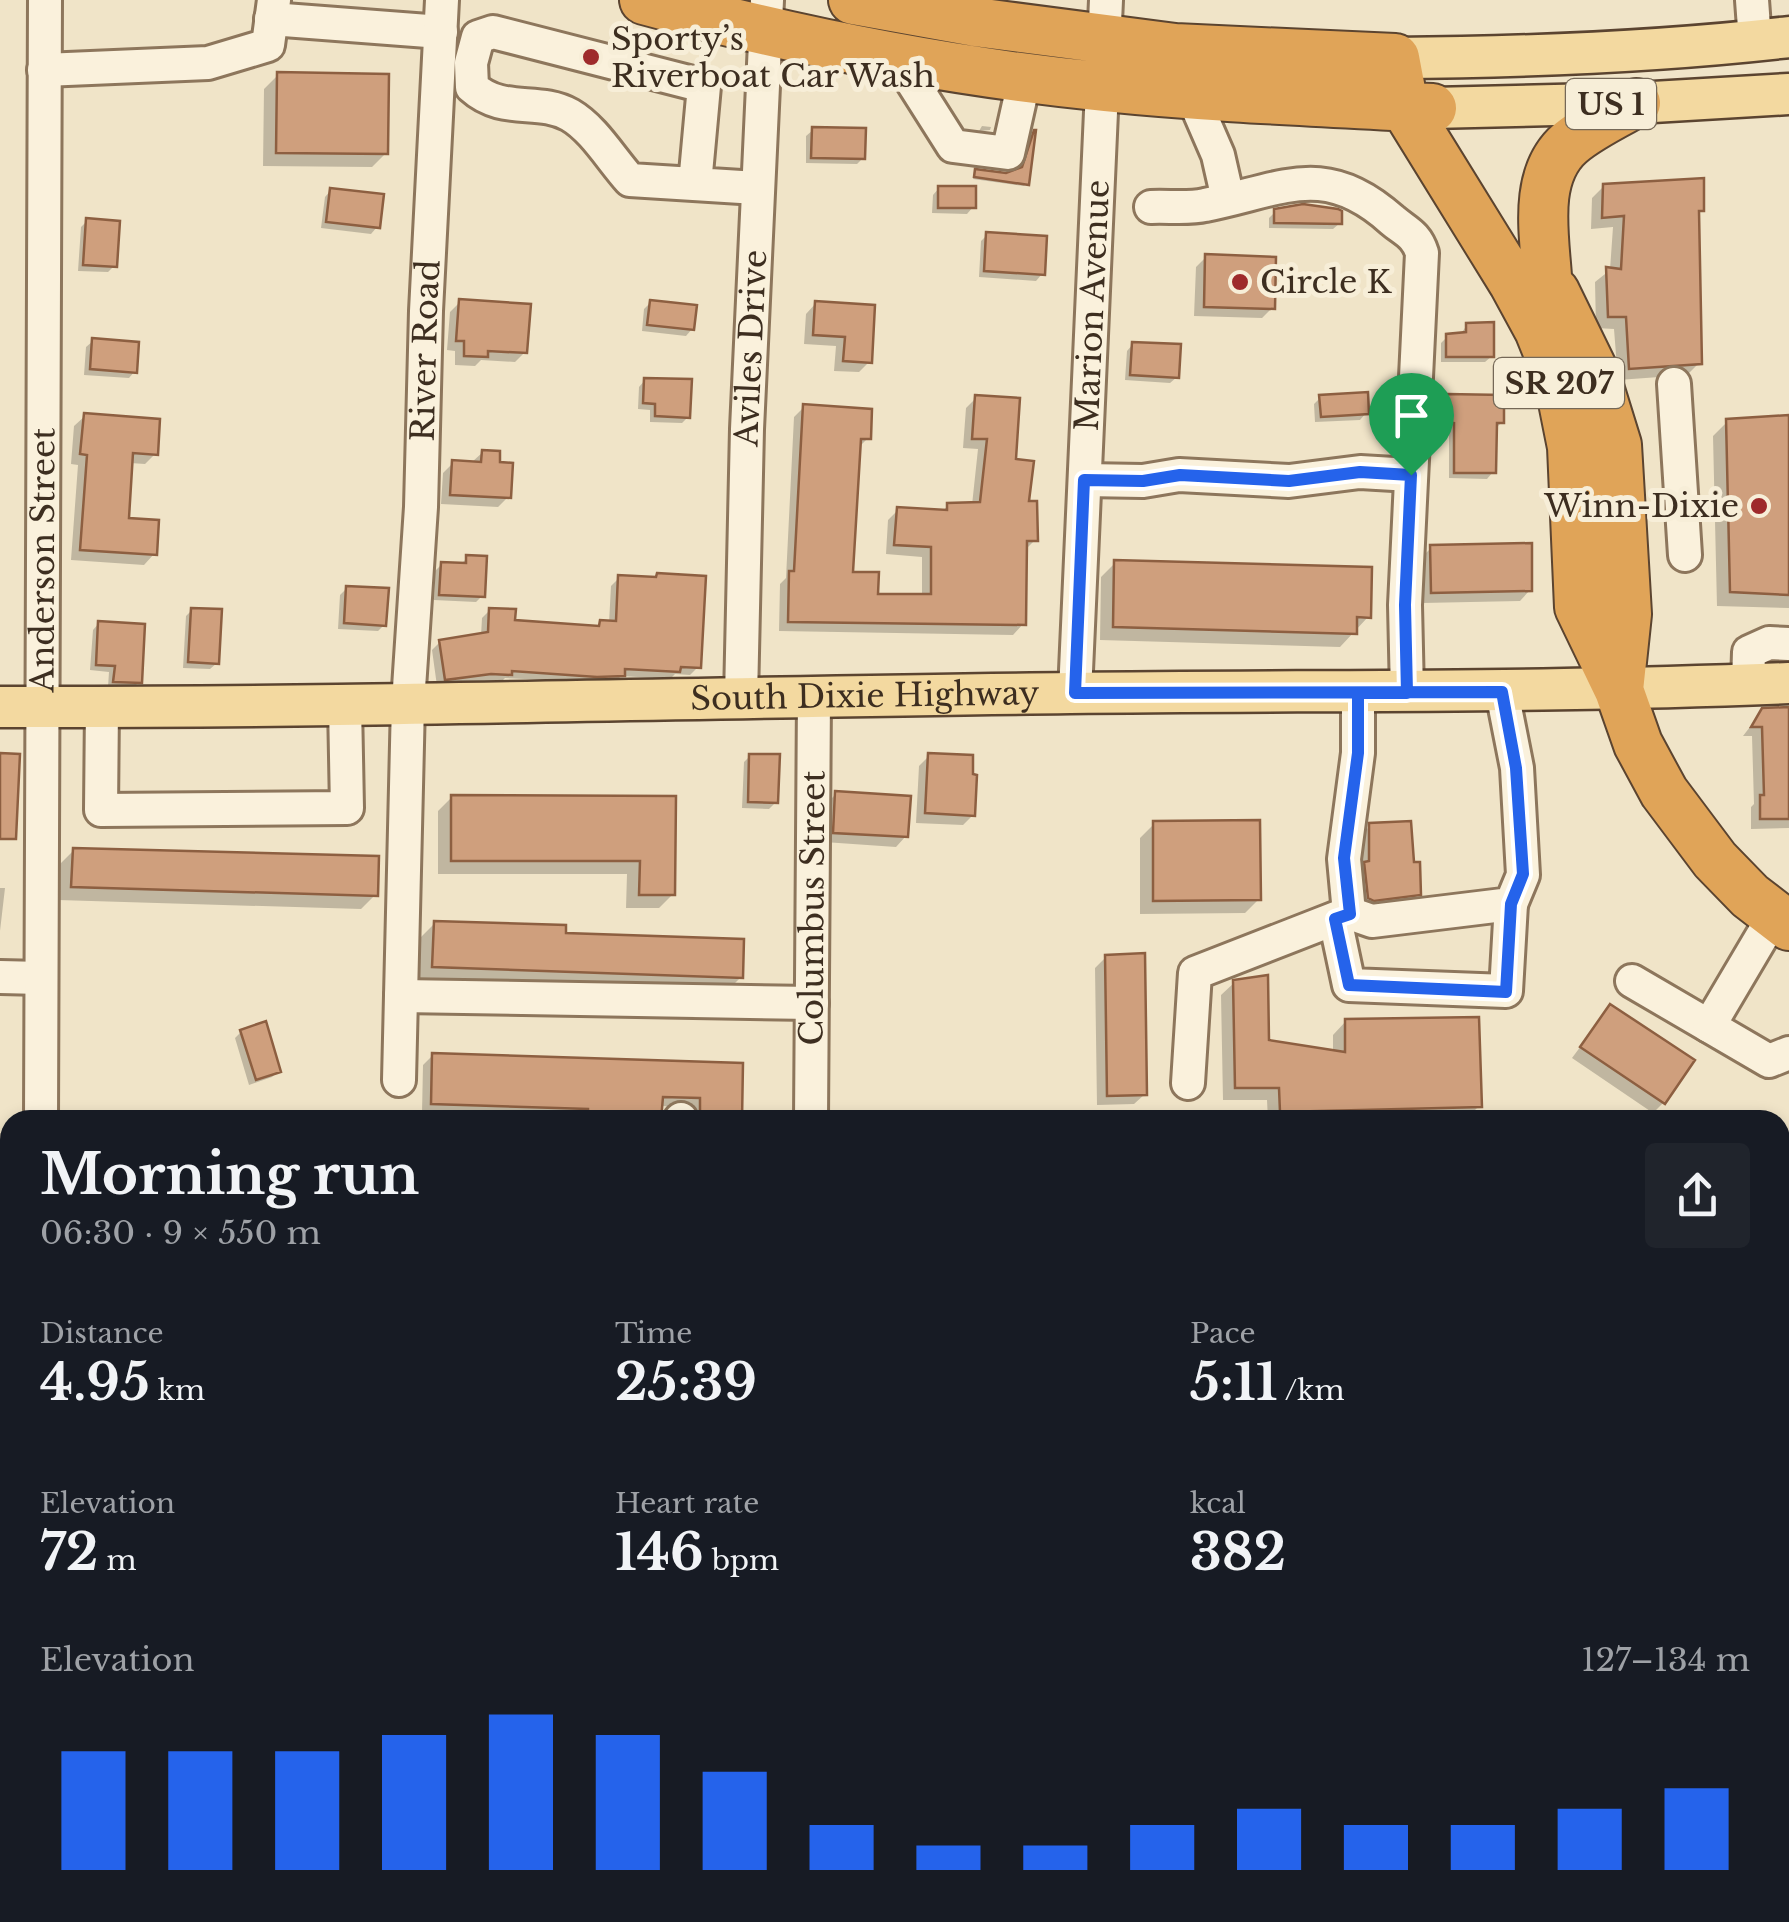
<!DOCTYPE html>
<meta charset="utf-8">
<style>
:root{--surface:#171b24;--page:#20242c;--text:#f1f3f6;--muted:#9ea1a6;--accent:#2563eb}
body{margin:0;font-family:"Libre Baskerville",serif;background:var(--page);color:var(--text);height:100vh;display:flex;flex-direction:column;font-size:38px;white-space:nowrap}
*{box-sizing:border-box;margin:0}
p{font-size:32px;color:var(--muted)}
.icon{flex:none;width:55px;height:55px;fill:none;stroke:currentColor;stroke-width:2;stroke-linecap:round;stroke-linejoin:round}
.map{position:relative;flex:1;overflow:hidden}
.drawer{position:absolute;left:0px;top:1110px;width:1790px;height:812px;display:flex;flex-direction:column;background:var(--surface);border-radius:30px 30px 0 0;box-shadow:0 5px 15px #0003}
.drawer>*{flex:none}
.pin{position:absolute;display:grid;place-items:center;width:85px;height:85px;color:#fff;margin:-102px -42px;border-radius:50% 50% 50% 0;rotate:-45deg;box-shadow:0 0 10px #0007}
.pin .icon{rotate:45deg}
.round{display:grid;place-items:center;flex:none;width:105px;height:105px;border-radius:10px;background:var(--page)}
.overview{display:flex;align-items:center;justify-content:space-between;height:170px;padding:0 40px}
h1{font-size:55px;font-weight:800;line-height:75px}
.stats{display:grid;grid-template-columns:repeat(3,1fr);gap:15px;height:170px;padding:10px 40px}
.stats div{display:grid;align-content:center}
.stats b{font-size:50px;font-weight:800}
.stats small{font-size:28px;font-weight:400}
.stats p{font-size:28px}
.chart{height:280px;padding:20px 40px}
.chart p{display:flex;justify-content:space-between}
.chart svg{width:100%;height:180px;margin-top:10px;stroke:var(--accent);stroke-width:6}
.map>svg:first-child{display:block}
</style>
<div class="map">
<svg width="1789" height="1922" viewBox="0 0 1789 1922">
<rect width="100%" height="100%" fill="#f0e4c8"/>
<!-- green -->
<path fill="#c9cf9b" d="M1789,1408V1776H1780V1409Z"/>
<!-- water -->
<path fill="#a9c4bc" stroke="#6f938a" stroke-width="2.5" d="M1780,1142H1789V1260L1780,1261Z"/>
<!-- shadow -->
<path fill="#0003" d="M278,75L386,153L372,167L263,166L264,89Z
M982,126L991,127L990,130L979,131Z
M813,130L863,158L857,164L806,163V136Z
M976,172L1026,184L1024,186L973,179Z
M1604,186L1702,210L1697,215L1699,363L1687,375L1618,380L1614,329L1596,328L1595,282L1610,270L1613,227L1591,229L1592,198Z
M939,188L973,207L967,214L932,213L933,195Z
M331,190L377,227L371,234L321,228L325,197Z
M1276,211L1340,223L1333,229L1269,228V218Z
M87,221L114,266L108,272L78,271L81,227Z
M987,235L1042,274L1036,281L979,277L981,241Z
M1206,257L1272,308L1262,318L1194,316L1196,267Z
M460,302L525,352L515,362L481,360L475,366L455,365V351L447,350L450,312Z
M651,302L692,329L686,336L642,331L644,309Z
M816,303L869,362L859,372L834,371L836,346L804,344L806,314Z
M1467,325L1492,356L1485,362H1441V343L1448,336L1460,335Z
M93,341L135,371L129,378L84,375L86,347Z
M1133,344L1177,377L1170,383L1125,380L1127,351Z
M645,380L688,417L682,423L650,422V410L638,409L639,387Z
M1447,396L1502,422L1495,429L1493,472L1487,479L1449,478V428H1441V403Z
M1321,397L1366,413L1360,420L1315,422L1314,404Z
M976,398L1014,461L1035,540L1024,551L1023,624L1013,635L779,631L780,584L786,578L794,417L804,407L868,438L858,448L851,575L876,596L922,597V557L886,554L888,520L898,510L941,512L948,506L972,505L978,449L963,448L966,408Z
M85,416L155,454L145,464L130,463L126,521L154,554L144,565L71,560L78,465L71,464L74,426Z
M1789,417V608L1717,606L1713,436L1727,422Z
M483,452L508,497L498,507L441,504L443,473L453,463L472,462Z
M1431,548L1530,590L1520,601L1422,603L1421,558Z
M467,558L483,595L476,602L434,600L435,571L442,564L460,565Z
M1115,563L1368,617L1340,647L1100,640L1101,577Z
M619,578L698,667L690,675L675,674L670,679L621,676L614,683L505,678L501,682L481,681L437,686L432,650L440,642L481,636L482,618L490,610L512,623L596,628L601,623H609L611,586Z
M347,588L384,625L378,631L338,629L340,595Z
M192,610L217,663L210,669L183,668L186,616Z
M99,623L139,682L133,688L108,687L109,672L90,670L93,630Z
M1789,708V828L1751,829V807L1754,804L1752,736H1743L1763,710Z
M750,756L776,802L769,809L742,808L744,762Z
M929,756L973,815L963,825L916,823L919,766Z
M836,794L906,836L896,847L824,842L826,804Z
M452,797L674,799L673,894L659,908H626L627,874H438V811Z
M1154,824L1259,899L1245,913L1140,914V838Z
M1370,826L1419,894L1408,904L1358,908L1360,836Z
M74,850L375,895L361,909L58,900L60,864Z
M0,888H5L0,931Z
M435,923L563,935L741,977L727,991L419,980L421,937Z
M1106,957L1145,1094L1134,1104L1097,1105L1095,968Z
M1266,977L1267,1042L1333,1052V1035L1346,1021L1479,1106L1466,1119L1268,1120L1267,1100H1223L1221,995L1235,982Z
M1610,1007L1663,1103L1653,1113L1572,1058Z
M241,1032L279,1071L272,1077L249,1085L235,1038Z
M433,1055L741,1065L739,1120H691V1107L660,1106V1120H516V1116L422,1113L423,1065Z
M0,1133H4L0,1199Z
M0,1375L7,1376L0,1463Z
M234,1912H304L298,1921L234,1919Z
M1165,1912H1261L1252,1922H1165Z
M1340,1912H1434L1440,1918L1436,1922H1331Z"/>
<!-- building -->
<path fill="#cf9f7d" stroke="#8d5f41" stroke-width="2.5" d="M277,72L389,74L388,154L276,153Z
M812,127L866,128L865,159L811,158Z
M1034,130H1036L1029,185L974,177L975,169L1006,173L1022,167Z
M1704,178V211H1699L1702,364L1629,369L1626,317H1608L1606,267L1621,269L1624,216L1602,218L1603,184Z
M938,186H976V208H938Z
M330,188L384,194L380,228L326,222Z
M1303,204L1338,209L1342,211V224L1274,223V209Z
M86,218L120,221L117,267L83,265Z
M986,232L1047,236L1045,275L984,271Z
M1205,254L1276,257L1275,309L1204,307Z
M459,299L531,304L527,353L488,351V357L464,356V341H456Z
M650,300L697,305L694,330L647,325Z
M815,301L875,305L872,363L843,361L845,337L813,335Z
M1494,322V357H1446V334L1466,332V323Z
M92,338L139,342L137,373L90,369Z
M1132,342L1181,344L1179,378L1130,375Z
M644,378L692,379L690,418L655,416V404L643,403Z
M1368,392L1369,414L1321,417L1319,395Z
M1446,394L1504,395V423H1497L1496,473H1454V423L1446,422Z
M975,395L1020,398L1016,459L1034,461L1029,501H1037L1038,541H1027L1026,625L788,622L789,571H794L803,404L872,409L871,439H861L853,572H879L878,594H931V547L894,545L897,507L947,510V503L980,502L987,439H972Z
M84,413L160,419L158,455L133,453L129,518L159,520L157,555L80,550L87,455L80,454Z
M1789,415V595L1730,592L1726,419Z
M482,450L500,451V462L513,463L511,498L450,495L452,460L481,462Z
M1532,543V591L1431,593L1430,545Z
M466,555L487,556L485,597L439,595L441,562L466,563Z
M1114,560L1372,567L1371,618L1357,617V634L1113,627Z
M657,573L706,576L701,668L681,667L680,672L625,669V676L597,677L512,671V675L491,674L445,680L439,640L488,632L489,608L516,609L515,620L599,626L600,620L616,621L618,575L656,577Z
M346,586L389,588L386,626L344,623Z
M191,608L222,609L219,664L188,662Z
M98,621L145,624L142,683L113,682L115,666L96,665Z
M1789,707V819H1760V795H1764L1762,727H1751L1762,708Z
M0,753L20,754L16,839H0Z
M928,753L973,755V774L977,775L975,816L925,813Z
M749,754H780L778,803L748,802Z
M835,791L911,796L908,837L833,833Z
M451,795L676,796L675,895H639L640,861H451Z
M1260,820L1261,900L1153,901V821Z
M1411,821L1414,862H1420L1421,895L1374,901L1368,898L1364,862L1369,861V823Z
M73,848L379,856L378,896L71,887Z
M434,921L566,925V933L744,939L743,978L432,967Z
M1145,953L1147,1095L1107,1096L1105,955Z
M1268,975L1269,1040L1345,1052V1019L1479,1017L1482,1107L1280,1112L1279,1088H1235L1233,980Z
M1610,1004L1695,1060L1665,1104L1580,1047Z
M266,1021L281,1072L256,1080L240,1030Z
M432,1053L743,1063L742,1120H700V1098L663,1097L661,1120H588V1109L431,1104Z"/>
<g fill="none" stroke-linecap="round" stroke-linejoin="round">
<defs>
<g id="minor">
<path d="M1752,0L1755,41"/>
<path d="M271,19L441,32"/>
<path d="M896,56L953,146L1008,153L1025,77"/>
<path d="M44,70L208,63L268,45L274,0"/>
<path d="M1192,95L1218,155L1228,199"/>
<path d="M695,184L704,86L493,32L478,37L471,63L472,87C503,115 538,97 570,115C594,129 611,159 630,180L757,188"/>
<path d="M1151,207C1168,206 1188,209 1205,205C1282,190 1324,159 1392,220C1406,232 1416,234 1422,253L1405,605L1407,693"/>
<path d="M1674,384L1685,555"/>
<path d="M1085,480L1143,481L1179,475L1289,481L1360,472L1411,475"/>
<path d="M1748,684L1749,652L1769,643L1789,644"/>
<path id="s1" d="M1075,693L1106,0"/>
<path d="M1358,693V753L1344,859L1349,913L1372,921L1511,904L1523,875L1517,768L1502,692"/>
<path id="s2" d="M741,698L747,429L767,0"/>
<path d="M102,707L101,810L347,808L345,705"/>
<path d="M1335,919L1349,985L1506,991L1511,904"/>
<path d="M0,977L41,978"/>
<path d="M1632,981L1769,1061L1789,1053"/>
<path d="M401,996L812,1003"/>
<path d="M1709,1026L1774,916"/>
<path id="s3" d="M399,1080L408,703L421,507L426,311L442,0"/>
<path d="M1188,1083L1195,973L1349,913"/>
<path id="s4" d="M41,1120L45,0"/>
<path d="M680,1120L681,1119"/>
<path id="s5" d="M811,1120L814,697"/>
<path d="M0,1219H10"/>
<path d="M1780,1319L1789,1318"/>
<path d="M0,1487L10,1488"/>
<path d="M873,1912V1922"/>
<path d="M32,1922L33,1912"/>
<path d="M411,1922V1912"/>
<path d="M799,1922V1912"/>
<path d="M936,1922V1912"/>
</g>
<g id="major">
<path d="M1395,58C1527,57 1658,52 1789,37"/>
<path d="M1432,108L1636,103L1789,94"/>
<path id="s6" d="M0,707C357,708 713,697 1070,693C1310,690 1549,693 1789,683"/>
</g>
<path id="highway" d="M644,0C795,41 950,72 1106,87C1214,98 1323,102 1432,108
M853,0L975,22L1175,48L1395,58
M1395,58L1404,106L1514,284L1539,330L1558,377L1572,447L1579,607L1619,690L1638,744L1664,792L1715,860L1750,896L1789,926
M1547,276C1544,233 1533,175 1570,143C1589,127 1614,115 1636,103
M1555,292L1595,374L1617,445L1627,614L1619,690"/>
</defs>
<!-- minor casing -->
<use href="#minor" stroke="#8d765c" stroke-width="38"/>
<!-- major casing -->
<use href="#major" stroke="#5b4430" stroke-width="45"/>
<!-- highway casing -->
<use href="#highway" stroke="#5b4430" stroke-width="52"/>
<!-- minor -->
<use href="#minor" stroke="#faf1dc" stroke-width="32"/>
<!-- major -->
<use href="#major" stroke="#f3d9a0" stroke-width="40"/>
<!-- highway -->
<use href="#highway" stroke="#e0a458" stroke-width="48"/>
</g>
<g fill="none" stroke-linecap="round" stroke-linejoin="round">
<defs>
<path id="route" d="M1411,475L1360,472L1289,481L1180,475L1143,481L1084,480L1075,693L1502,692L1516,768L1523,874L1511,904L1506,992L1349,985L1335,919L1350,914L1344,858L1358,753V693H1407L1405,605L1411,475"/>
</defs>
<!-- route casing -->
<use href="#route" stroke="#fff" stroke-width="20"/>
<!-- route -->
<use href="#route" stroke="#2563eb" stroke-width="12"/>
</g>
<!-- markers -->
<g fill="#9e2a2b" stroke="#f7eed8" stroke-width="4">
<circle cx="591" cy="57" r="10"/>
<circle cx="1240" cy="282" r="10"/>
<circle cx="1759" cy="506" r="10"/>
</g>
<g text-anchor="middle" dominant-baseline="central" stroke-width="10" stroke-linejoin="round" paint-order="stroke">
<!-- shield labels -->
<g fill="#f7eed8" stroke="#756857" stroke-width="2.5">
<rect x="1566" y="79" width="90" height="50" rx="8"/>
<rect x="1494" y="358" width="130" height="50" rx="8"/>
</g>
<g font-size="30" font-weight="bold" fill="#3d2e20">
<text x="1611" y="104">US 1</text>
<text x="1559" y="383">SR 207</text>
</g>
<!-- poi labels -->
<g font-size="32" fill="#3d2e20" stroke="#f7eed8" text-anchor="start">
<text x="611" y="39">Sporty’s<tspan x="611" dy="37">Riverboat Car Wash</tspan></text>
<text x="1260" y="282">Circle K</text>
<text x="1739" y="506" text-anchor="end">Winn-Dixie</text>
</g>
<!-- street labels -->
<g font-size="32" fill="#3d2e20" stroke="#f7eed8">
<text stroke="none"><textPath href="#s1" startOffset="388">Marion Avenue</textPath></text>
<text stroke="none"><textPath href="#s2" startOffset="350">Aviles Drive</textPath></text>
<text stroke="none"><textPath href="#s3" startOffset="730">River Road</textPath></text>
<text stroke="none"><textPath href="#s4" startOffset="560">Anderson Street</textPath></text>
<text stroke="none"><textPath href="#s6" startOffset="865">South Dixie Highway</textPath></text>
<text stroke="none"><textPath href="#s5" startOffset="212">Columbus Street</textPath></text>
</g>
</g>
</svg>
<div class="pin" style="left:1411px;top:475px;background:#1e9e55"><svg class="icon" aria-label="arrive" viewBox="0 0 24 24"><path d="M6 21V4h12l-3 4 3 4H6"/></svg></div>
<section class="drawer">
<div class="overview"><div><h1>Morning run</h1><p>06:30 · 9 × 550 m</p></div><a class="round"><svg class="icon" aria-label="share" viewBox="0 0 24 24"><path d="M12 15V3M7 8l5-5 5 5M5 13v7h14v-7"/></svg></a></div>
<div class="stats">
<div><p>Distance</p><b>4.95<small> km</small></b></div>
<div><p>Time</p><b>25:39</b></div>
<div><p>Pace</p><b>5:11<small> /km</small></b></div>
</div>
<div class="stats">
<div><p>Elevation</p><b>72<small> m</small></b></div>
<div><p>Heart rate</p><b>146<small> bpm</small></b></div>
<div><p>kcal</p><b>382</b></div>
</div>
<div class="chart"><p><span>Elevation</span>127–134 m</p>
<svg viewBox="0 0 160 44" preserveAspectRatio="none"><path d="M5 44V15M15 44V15M25 44V15M35 44V11M45 44V6M55 44V11M65 44V20M75 44V33M85 44V38M95 44V38M105 44V33M115 44V29M125 44V33M135 44V33M145 44V29M155 44V24"/></svg>
</div>
</section>
</div>
